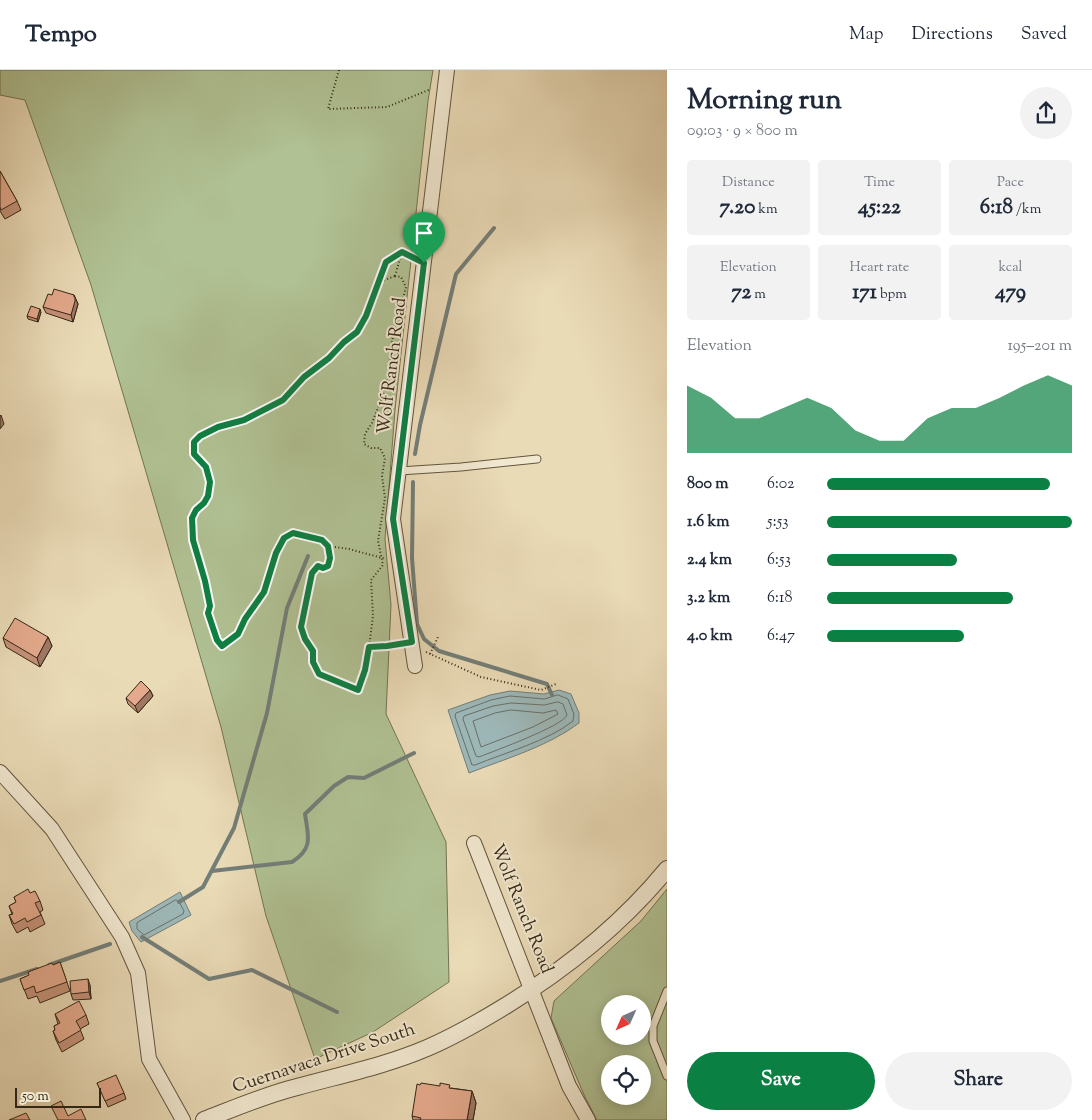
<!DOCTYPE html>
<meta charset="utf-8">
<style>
:root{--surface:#fff;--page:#f2f2f3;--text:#1f2937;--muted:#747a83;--line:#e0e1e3;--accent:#0b8043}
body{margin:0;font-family:"Sorts Mill Goudy",serif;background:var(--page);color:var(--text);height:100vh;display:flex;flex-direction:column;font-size:19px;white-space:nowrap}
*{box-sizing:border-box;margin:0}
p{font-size:16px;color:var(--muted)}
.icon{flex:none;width:28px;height:28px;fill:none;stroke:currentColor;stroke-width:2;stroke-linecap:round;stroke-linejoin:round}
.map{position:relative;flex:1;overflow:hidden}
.details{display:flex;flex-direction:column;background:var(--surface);width:425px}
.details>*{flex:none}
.needle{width:32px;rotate:225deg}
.controls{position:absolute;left:601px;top:925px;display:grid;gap:10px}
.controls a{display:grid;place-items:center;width:50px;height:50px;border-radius:50%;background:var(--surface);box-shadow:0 2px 12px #0003;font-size:25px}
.scale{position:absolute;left:15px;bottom:12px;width:86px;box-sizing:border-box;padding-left:5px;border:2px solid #352816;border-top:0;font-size:14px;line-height:18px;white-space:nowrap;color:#352816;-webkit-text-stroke:4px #f1e8d0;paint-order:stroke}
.pin{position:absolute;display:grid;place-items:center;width:42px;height:42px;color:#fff;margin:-51px -21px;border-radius:50% 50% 50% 0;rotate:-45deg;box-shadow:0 0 5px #0007}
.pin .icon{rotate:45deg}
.round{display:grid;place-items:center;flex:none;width:52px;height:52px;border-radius:26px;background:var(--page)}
.overview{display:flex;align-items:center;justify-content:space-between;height:85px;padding:0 20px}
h1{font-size:28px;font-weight:800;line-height:38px}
.metrics{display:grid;grid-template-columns:repeat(3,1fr);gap:8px;height:85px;padding:5px 20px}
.metrics div{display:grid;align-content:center;border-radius:5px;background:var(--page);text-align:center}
.metrics b{font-size:21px;font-weight:800}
.metrics small{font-size:14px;font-weight:400}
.metrics p{font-size:14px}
.chart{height:140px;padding:10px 20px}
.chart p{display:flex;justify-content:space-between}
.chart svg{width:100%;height:90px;margin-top:5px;fill:var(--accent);opacity:.7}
.action{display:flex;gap:10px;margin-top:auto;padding:10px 20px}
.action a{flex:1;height:58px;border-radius:30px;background:var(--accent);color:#fff;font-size:20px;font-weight:800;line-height:58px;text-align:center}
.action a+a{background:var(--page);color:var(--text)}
ul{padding:0 20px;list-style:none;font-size:16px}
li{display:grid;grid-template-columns:80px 60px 1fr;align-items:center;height:38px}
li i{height:12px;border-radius:6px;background:var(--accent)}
header{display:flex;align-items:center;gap:30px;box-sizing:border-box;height:70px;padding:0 25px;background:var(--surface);border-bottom:1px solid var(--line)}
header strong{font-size:24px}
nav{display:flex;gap:28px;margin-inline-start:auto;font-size:18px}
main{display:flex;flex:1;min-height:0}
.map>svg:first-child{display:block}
</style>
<header>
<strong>Tempo</strong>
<nav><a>Map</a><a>Directions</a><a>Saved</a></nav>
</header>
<main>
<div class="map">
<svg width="667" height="1050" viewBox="0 0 667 1050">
<rect width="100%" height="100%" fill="#eadbb7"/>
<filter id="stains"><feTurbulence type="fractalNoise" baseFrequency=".004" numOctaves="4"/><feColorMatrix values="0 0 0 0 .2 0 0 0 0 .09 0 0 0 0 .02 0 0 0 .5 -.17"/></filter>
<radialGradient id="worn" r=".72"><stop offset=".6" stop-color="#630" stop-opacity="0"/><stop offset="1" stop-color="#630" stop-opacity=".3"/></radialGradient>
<!-- green -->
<path fill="#b0c193" stroke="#727454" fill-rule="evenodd" d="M0,0H433L428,31L395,340L385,469L391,535L386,644L446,772L449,912L373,962L315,989L266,846L221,657L91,215L25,30L0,25Z
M667,819V1050H597L585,1027L551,948L554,931L641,851ZM610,934H642V966H610ZM610,994H642V1026H610Z"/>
<!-- water -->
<path fill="#9db8b9" stroke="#737e78" d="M559,620L571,624L579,643V653C549,676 505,689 469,703L448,640L490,625L510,621L544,624Z
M180,822L191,845L141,872L132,861L129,852Z"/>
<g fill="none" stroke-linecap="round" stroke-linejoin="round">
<!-- shore -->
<path stroke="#697068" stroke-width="1" d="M558,625L568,629L574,644L573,651C548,671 504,683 475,695H472L455,646L456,643L491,630L510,626L544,629Z
M558,632L563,634L567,645C563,656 494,681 479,687L476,686L463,649L464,646L493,636L511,633L544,635Z
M511,640L543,643L556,640L558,644L533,657L481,677L473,651L495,643Z
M176,830L179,832L184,841L183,844L144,865L137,859V853Z"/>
<!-- stream -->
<path stroke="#737e78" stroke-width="4" d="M415,384L420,355L456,204L494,158
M413,412L412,488L417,554L424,569L439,581L547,614L552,625
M212,801L292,792C314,778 308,766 305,744L334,716L348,707L364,708L414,683
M179,832L203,817L234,758L267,643L287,538L308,486
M142,867L209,909L252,900L337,942
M49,895L110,874
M0,911L37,899"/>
<defs>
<path id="service" d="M399,401L461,397L537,389
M667,921L653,956V971L667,1006"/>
<path id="minor" d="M415,596L393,449L447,0
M0,702L52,759L122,867L138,903L149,989L183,1050
M474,773L569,1016L588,1050"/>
<path id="tertiary" d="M204,1050C235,1038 265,1025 297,1017C340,1005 385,996 427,978C455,966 481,951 507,935C567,898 622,854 667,799"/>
</defs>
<!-- service casing -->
<use href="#service" stroke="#62553e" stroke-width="9"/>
<!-- minor casing -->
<use href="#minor" stroke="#62553e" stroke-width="16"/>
<!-- tertiary casing -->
<use href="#tertiary" stroke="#62553e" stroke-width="18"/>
<!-- path -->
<path stroke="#352816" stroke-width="2" stroke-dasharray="1 2.5" stroke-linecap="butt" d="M339,0L328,39L387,37L431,19
M395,206L401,207L406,217L392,271L390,297L384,323L372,353L365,364L364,374L371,378H380L385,388L382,406L385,428L378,471L383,495L371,510L373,546L369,577L365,600L358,620L319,605L313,592V581L305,569L301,557L312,503L318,496L323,498L328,496L330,488L328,476L322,470L293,463L285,468L276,483L264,522L245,549L238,564L222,576L217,570L208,543L210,536L205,511L193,470L192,448L196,441L205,433L208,425L209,412L206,397L194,384V372L200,366L218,357L244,350L283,330L304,307L329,289L345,272L357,262L366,246L379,212Z
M395,206L402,182
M379,212L386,192L402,182L413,188
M328,476L349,479L386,489
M369,577L399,574
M426,582L481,607L541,620L556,614
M430,584L439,565"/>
<!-- service -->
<use href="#service" stroke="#f1e8d0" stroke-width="7"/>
<!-- minor -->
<use href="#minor" stroke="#f1e8d0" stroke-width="14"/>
<!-- tertiary -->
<use href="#tertiary" stroke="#f1e8d0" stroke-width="16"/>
</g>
<!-- wall -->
<path fill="#c59279" stroke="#352816" d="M0,101L17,131L21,140L5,149L0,141Z
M52,225H74L78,234L73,252L46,243L43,237Z
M41,242L38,252L28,249L27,246Z
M48,567L52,576L40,597L6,577L3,568Z
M150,620L153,626L138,643L128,634L126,628Z
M30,823L40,831L43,840L40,842L45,854L30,862L28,857L17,863L12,854L9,845L12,844L9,836L16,832L14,827Z
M60,892L70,921L40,933L37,926L28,929L20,909Z
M90,915L91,929L73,930L71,924Z
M55,944L86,945L89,954L80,959L84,969L62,982L56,970L53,961L55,960L54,956L58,954Z
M97,1013L124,1023L126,1029L108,1037Z
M451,1018L472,1021L476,1033L473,1050H413L412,1046Z"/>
<!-- shaded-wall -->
<path fill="#a07763" stroke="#352816" d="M74,225L78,234L73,252L71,245Z
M40,239L41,242L38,252L37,249Z
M1,345L4,354L0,359V346Z
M48,567L52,576L40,597L37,588Z
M150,620L153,626L138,643L135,636Z
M88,909L90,915L91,929L89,922Z
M472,1021L476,1033L473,1050H467Z"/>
<!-- building -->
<path fill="#e5aa8d" stroke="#352816" d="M0,101L17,131L1,140L0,137Z
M54,219L74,225V227H75V231L71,245L43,237L48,224L52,225Z
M31,236L40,239L37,249L27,246Z
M15,548L48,567L37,588L3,568Z
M141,611L150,620L135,636L126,628Z
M28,819L30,823L35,821L40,831L35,833L41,845L27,852L25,848L14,854L9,845L13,844L9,836L16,832L14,827Z
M60,892L67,912L36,923L34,916L24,920L20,909L29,905L28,902L52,893L53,895Z
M88,909L89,922L71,924L70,911Z
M79,931L86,945L76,951L81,960L59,973L53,961L55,960L54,956L60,953L55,944Z
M116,1005L124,1023L105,1031L97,1013Z
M421,1013L440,1016V1013L450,1015L449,1018L472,1021L467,1050H420L421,1048L412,1046L417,1014L420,1015Z
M61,1031L68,1046L81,1039L86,1050H58L51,1036Z
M26,1043L30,1050H9Z"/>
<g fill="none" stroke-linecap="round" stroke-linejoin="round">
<defs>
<path id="route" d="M402,182L424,193L393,449L412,572L387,576L369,577L365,600L358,620L319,604L313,592V581L305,569L301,557L312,503L318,496L323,498L328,496L330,488L328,476L322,470L293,463L284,468L276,483L264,522L245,549L238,564L222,576L217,570L208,543L210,536L205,511L193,470L192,448L196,440L204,433L208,426L210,412L206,397L194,384V372L200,366L218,357L244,350L283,330L304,307L329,288L344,272L357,262L366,246L386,192Z"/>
</defs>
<!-- route casing -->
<use href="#route" stroke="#fff" stroke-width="10"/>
<!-- route -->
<use href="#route" stroke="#0b8043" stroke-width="6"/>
</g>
<g text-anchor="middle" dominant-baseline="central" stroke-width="4" stroke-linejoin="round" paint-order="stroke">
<!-- street labels -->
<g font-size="18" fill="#352816" stroke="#f1e8d0">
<text transform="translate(393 296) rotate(-83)">Wolf Ranch Road</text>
<text transform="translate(521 839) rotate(68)">Wolf Ranch Road</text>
<text transform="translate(324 989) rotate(-18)">Cuernavaca Drive South</text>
</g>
</g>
<rect width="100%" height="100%" filter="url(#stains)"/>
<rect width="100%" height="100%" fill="url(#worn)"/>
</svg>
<div class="controls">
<a><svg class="needle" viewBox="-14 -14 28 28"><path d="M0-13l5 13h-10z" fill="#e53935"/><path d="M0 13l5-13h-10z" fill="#747a83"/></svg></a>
<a><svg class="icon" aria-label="locate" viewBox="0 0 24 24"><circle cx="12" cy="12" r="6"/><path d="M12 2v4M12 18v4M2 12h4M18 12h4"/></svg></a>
</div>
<div class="scale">50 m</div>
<div class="pin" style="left:424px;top:193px;background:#1e9e55"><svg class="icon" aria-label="arrive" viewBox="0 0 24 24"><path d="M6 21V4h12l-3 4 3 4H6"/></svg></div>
</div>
<section class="details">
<div class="overview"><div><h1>Morning run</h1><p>09:03 · 9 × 800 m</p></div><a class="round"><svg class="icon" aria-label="share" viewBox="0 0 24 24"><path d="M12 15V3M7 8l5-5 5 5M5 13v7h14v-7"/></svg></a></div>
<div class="metrics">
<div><p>Distance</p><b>7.20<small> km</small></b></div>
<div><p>Time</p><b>45:22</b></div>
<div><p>Pace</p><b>6:18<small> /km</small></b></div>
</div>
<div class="metrics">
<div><p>Elevation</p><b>72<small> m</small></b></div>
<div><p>Heart rate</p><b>171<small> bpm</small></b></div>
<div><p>kcal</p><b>479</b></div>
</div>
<div class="chart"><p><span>Elevation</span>195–201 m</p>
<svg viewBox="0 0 160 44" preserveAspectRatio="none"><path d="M0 44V11L10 17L20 27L30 27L40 22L50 17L60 22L70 33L80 38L90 38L100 27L110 22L120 22L130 17L140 11L150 6L160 11V44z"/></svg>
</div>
<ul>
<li><b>800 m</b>6:02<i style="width:91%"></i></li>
<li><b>1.6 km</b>5:53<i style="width:100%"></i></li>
<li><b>2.4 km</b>6:53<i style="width:53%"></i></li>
<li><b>3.2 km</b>6:18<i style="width:76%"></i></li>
<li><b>4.0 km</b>6:47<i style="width:56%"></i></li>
</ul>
<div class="action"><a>Save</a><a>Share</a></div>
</section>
</main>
